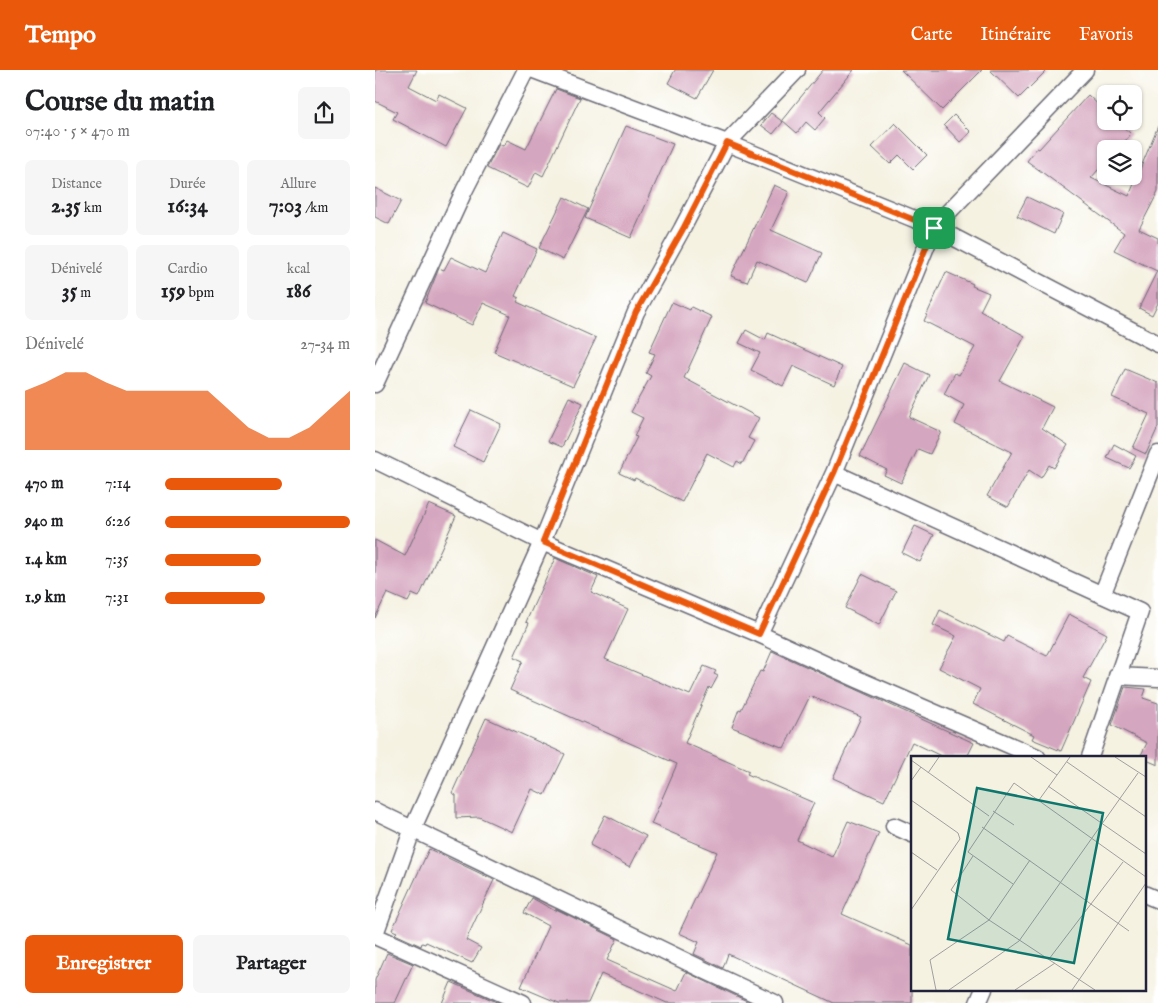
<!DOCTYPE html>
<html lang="fr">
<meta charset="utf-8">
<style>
:root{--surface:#fff;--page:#f6f6f6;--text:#202124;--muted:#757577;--accent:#ea580c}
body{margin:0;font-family:"IM FELL English",serif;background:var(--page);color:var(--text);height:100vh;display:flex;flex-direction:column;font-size:19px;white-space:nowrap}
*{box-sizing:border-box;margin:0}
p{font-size:16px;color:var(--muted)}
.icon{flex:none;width:28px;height:28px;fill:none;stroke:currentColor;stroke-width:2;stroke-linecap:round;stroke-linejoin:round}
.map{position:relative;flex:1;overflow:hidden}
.drawer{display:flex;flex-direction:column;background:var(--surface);width:375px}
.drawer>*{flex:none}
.controls{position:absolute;left:722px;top:15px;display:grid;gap:10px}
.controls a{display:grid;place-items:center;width:45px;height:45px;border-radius:8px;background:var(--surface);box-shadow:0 1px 4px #0004;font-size:25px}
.pin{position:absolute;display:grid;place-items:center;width:42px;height:42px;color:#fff;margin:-21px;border-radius:10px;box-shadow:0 2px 8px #0006}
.round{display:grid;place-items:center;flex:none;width:52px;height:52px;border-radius:8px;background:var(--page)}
.summary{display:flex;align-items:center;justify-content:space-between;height:85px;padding:0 25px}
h1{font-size:28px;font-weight:700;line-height:38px}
.stats{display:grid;grid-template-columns:repeat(3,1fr);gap:8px;height:85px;padding:5px 25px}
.stats div{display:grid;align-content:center;border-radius:8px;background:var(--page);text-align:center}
.stats b{font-size:21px;font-weight:700}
.stats small{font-size:14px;font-weight:400}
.stats p{font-size:14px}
.chart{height:140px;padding:10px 25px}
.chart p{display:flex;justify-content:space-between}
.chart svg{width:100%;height:90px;margin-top:5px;fill:var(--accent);opacity:.7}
.action{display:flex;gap:10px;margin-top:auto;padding:10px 25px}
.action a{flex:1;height:58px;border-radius:8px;background:var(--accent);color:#fff;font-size:20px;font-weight:700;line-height:58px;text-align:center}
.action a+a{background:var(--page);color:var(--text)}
ul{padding:0 25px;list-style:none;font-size:16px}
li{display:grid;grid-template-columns:80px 60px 1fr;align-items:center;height:38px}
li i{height:12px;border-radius:6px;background:var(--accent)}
header{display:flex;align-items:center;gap:30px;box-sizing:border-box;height:70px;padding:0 25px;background:var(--accent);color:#fff}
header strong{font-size:24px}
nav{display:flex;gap:28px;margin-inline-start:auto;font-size:18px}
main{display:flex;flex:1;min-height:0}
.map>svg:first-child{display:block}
</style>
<header>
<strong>Tempo</strong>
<nav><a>Carte</a><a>Itinéraire</a><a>Favoris</a></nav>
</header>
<main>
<section class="drawer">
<div class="summary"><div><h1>Course du matin</h1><p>07:40 · 5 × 470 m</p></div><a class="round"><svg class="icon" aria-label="share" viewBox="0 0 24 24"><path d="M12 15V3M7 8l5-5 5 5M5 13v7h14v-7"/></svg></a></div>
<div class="stats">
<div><p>Distance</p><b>2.35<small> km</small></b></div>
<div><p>Durée</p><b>16:34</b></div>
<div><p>Allure</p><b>7:03<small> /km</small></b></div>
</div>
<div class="stats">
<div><p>Dénivelé</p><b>35<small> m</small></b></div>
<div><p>Cardio</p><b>159<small> bpm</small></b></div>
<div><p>kcal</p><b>186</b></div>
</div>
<div class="chart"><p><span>Dénivelé</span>27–34 m</p>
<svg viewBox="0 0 160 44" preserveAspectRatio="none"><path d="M0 44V15L10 11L20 6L30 6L40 11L50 15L60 15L70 15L80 15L90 15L100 24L110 33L120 38L130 38L140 33L150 24L160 15V44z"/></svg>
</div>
<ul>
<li><b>470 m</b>7:14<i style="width:63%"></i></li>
<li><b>940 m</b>6:26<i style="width:100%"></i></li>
<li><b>1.4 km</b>7:35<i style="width:52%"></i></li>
<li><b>1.9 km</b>7:31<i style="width:54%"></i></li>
</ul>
<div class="action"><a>Enregistrer</a><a>Partager</a></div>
</section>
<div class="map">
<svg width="783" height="933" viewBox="0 0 783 933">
<rect width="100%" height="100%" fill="#fff"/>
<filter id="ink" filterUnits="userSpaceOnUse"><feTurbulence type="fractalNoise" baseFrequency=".02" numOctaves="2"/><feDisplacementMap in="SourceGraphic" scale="10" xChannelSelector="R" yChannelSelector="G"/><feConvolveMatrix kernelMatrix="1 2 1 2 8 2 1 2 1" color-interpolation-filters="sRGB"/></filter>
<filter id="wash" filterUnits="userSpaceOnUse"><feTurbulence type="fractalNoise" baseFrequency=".0096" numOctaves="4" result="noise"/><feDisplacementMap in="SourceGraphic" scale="20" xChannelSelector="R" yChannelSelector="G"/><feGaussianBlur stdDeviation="1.12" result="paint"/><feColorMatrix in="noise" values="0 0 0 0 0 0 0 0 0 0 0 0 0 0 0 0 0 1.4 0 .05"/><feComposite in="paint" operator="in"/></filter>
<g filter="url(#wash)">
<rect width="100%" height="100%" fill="#f5f2e2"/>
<g id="blocks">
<!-- building -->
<path fill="#d5a6bf" d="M0,0H42L34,16L61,30L64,24L92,38L71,77L18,49L22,42L0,31Z
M300,0H338L322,28L293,13Z
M448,0H479L444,42L450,48L440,60L431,52L422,63L407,50Z
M526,0H607L567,40Z
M615,0H672L644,28Z
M181,19L205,28L168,106L161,102L153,118L112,98L124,74L128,76L132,70L151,79Z
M713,25L731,42V51H742L756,64L743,79H731V91L716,108L754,126L783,56V122L764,159L783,168V233L777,245L764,238L782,201L739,180L749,163L652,91L662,78L664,79Z
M396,43L408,52L398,64L386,55Z
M579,45L596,62L585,72L569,55Z
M520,53L552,85L538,99L524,85L515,94L497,77Z
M251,56L298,74L256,168L210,148Z
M399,115L414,122L396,160L447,183L433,213L382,190L372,212L356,206Z
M0,118L26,131L14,154L0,147Z
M189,127L213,139L188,190L164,178Z
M652,127L688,144L679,164L642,146Z
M128,163L162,179L140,226L144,228L142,232L221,268L198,316L119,282L135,245L108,233L97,255L50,233L64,198L69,200L76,187L110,203Z
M571,202L598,214L597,216L614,223L605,241L650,266L625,311L678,337L667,358L693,375L679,398L674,395L666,408L654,400L633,437L612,426L637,382L580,354L589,335L569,324L580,303L584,305L600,277L549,251Z
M297,232L315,240L316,237L337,247L309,308L384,348L373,368L379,371L367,394L362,391L359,397L332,383L307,432L260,408L259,410L244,403L262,367L259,366L268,348L256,342L276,306L271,303L280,284L274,282Z
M371,260L390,270L393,263L467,297L459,315L418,296L408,316L376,300L385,283L364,273Z
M530,293L554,305L534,347L566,362L555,384L543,379L526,413L509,405L512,400L485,386Z
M750,299L783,313V357L771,384L758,378L774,344L737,327Z
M194,327L208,333L187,377L173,371Z
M96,340L126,354L108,392L78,377Z
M739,374L761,386L754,398L732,388Z
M54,434L81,446L44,527L37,524L33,532L12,523L0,548V470L30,486Z
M540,456L559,465L545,492L527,483Z
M180,488L223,507L216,522L253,539L230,589L315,625L329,596L341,601L339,604L343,606L336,619L334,617L310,673L374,701L372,704L439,733L422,770L457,787L473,751L504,763L467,844L537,875V933H459L353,884L348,898L319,884L324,872L304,863L342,782L276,754L302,694L135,620L148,591L139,587L154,553L151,552Z
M487,504L521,521L504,555L470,538Z
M565,540L629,572L632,566L672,586L694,544L732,564L708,608L716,612L686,681L657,669L659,665L598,634L605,619L564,598L581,566L558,555Z
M397,581L599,673L592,687H568L537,672L509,731L458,708L486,647L435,626L409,678L357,657L364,639L366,640L385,601L388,602Z
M750,617L771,619L768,628L783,633V695L769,689V687H765L772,673L737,655Z
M111,648L190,684L170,725L157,719L137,762L104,747L81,748V725L77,723Z
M230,745L271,766L255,797L215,775Z
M54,779L119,810L91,870L106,878L97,893L51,872L50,874L47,873L46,876L20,864L22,862L17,860Z
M157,828L180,841L181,839L242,869L232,890L302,921L311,902L376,933H292L226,904L213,933H184L146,917L173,856L149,843Z
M12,883L38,894L20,933H0V910Z
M76,912L124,933H67Z"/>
</g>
</g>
<g filter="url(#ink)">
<use href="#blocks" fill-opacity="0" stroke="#6c6b75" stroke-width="1"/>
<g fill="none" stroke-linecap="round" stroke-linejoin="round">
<defs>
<path id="street" d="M159,0L352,73L559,157L783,274
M0,314L89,121L151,0
M0,390L167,472L384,564L482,609L662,687
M459,403L765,542L715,687
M727,525L783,384
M384,564L459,403L559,157L710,0
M742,606L783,608
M0,741L329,900L400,933
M519,756L537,764
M769,824L783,830
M0,864L38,758L167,472L261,242L307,159L352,73L422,0
M0,866L148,933
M603,933L609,919"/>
</defs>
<!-- street casing -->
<use href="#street" stroke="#6c6b75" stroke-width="19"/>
<!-- street -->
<use href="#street" stroke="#fff" stroke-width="16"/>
</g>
</g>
<g fill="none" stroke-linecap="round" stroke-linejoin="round" filter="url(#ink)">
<defs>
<path id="route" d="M352,73L559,158L459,403L384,564L168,472L261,242L308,159Z"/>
</defs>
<!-- route casing -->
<use href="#route" stroke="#fff" stroke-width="10"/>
<!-- route -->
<use href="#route" stroke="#ea580c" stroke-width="6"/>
</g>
<!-- overview -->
<g transform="translate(536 686)">
<rect width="235" height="235" fill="#f5f2e2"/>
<path fill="none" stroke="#a19f9f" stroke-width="1" d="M120,1L146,19M204,1L235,21M0,4L78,60M156,6L235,61M17,17L28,1M0,25L10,11M137,30L235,98M0,44L47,77L49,83M128,44L159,1M82,55L103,69M71,71L218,175M0,96L26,114M62,100L40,134L78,164L184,234M102,128L57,96L103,27L235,121M0,154L49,83M138,203L212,106M25,234L19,204L78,164L119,104M38,234L108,185L227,17M104,234L144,207M161,234L235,127"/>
<path fill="#0f766e" fill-opacity="0.15" stroke="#0f766e" stroke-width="2.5" d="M66,32L192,57L163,207L37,183Z"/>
<rect width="235" height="235" fill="none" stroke="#22223b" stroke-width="2.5"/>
</g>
</svg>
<div class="controls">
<a><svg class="icon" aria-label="locate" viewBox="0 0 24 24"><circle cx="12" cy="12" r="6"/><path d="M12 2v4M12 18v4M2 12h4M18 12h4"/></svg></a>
<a><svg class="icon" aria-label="layers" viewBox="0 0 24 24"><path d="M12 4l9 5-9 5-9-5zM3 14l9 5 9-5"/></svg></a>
</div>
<div class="pin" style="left:559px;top:158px;background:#1e9e55"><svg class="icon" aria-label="arrive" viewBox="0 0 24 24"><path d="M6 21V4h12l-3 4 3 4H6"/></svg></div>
</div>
</main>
